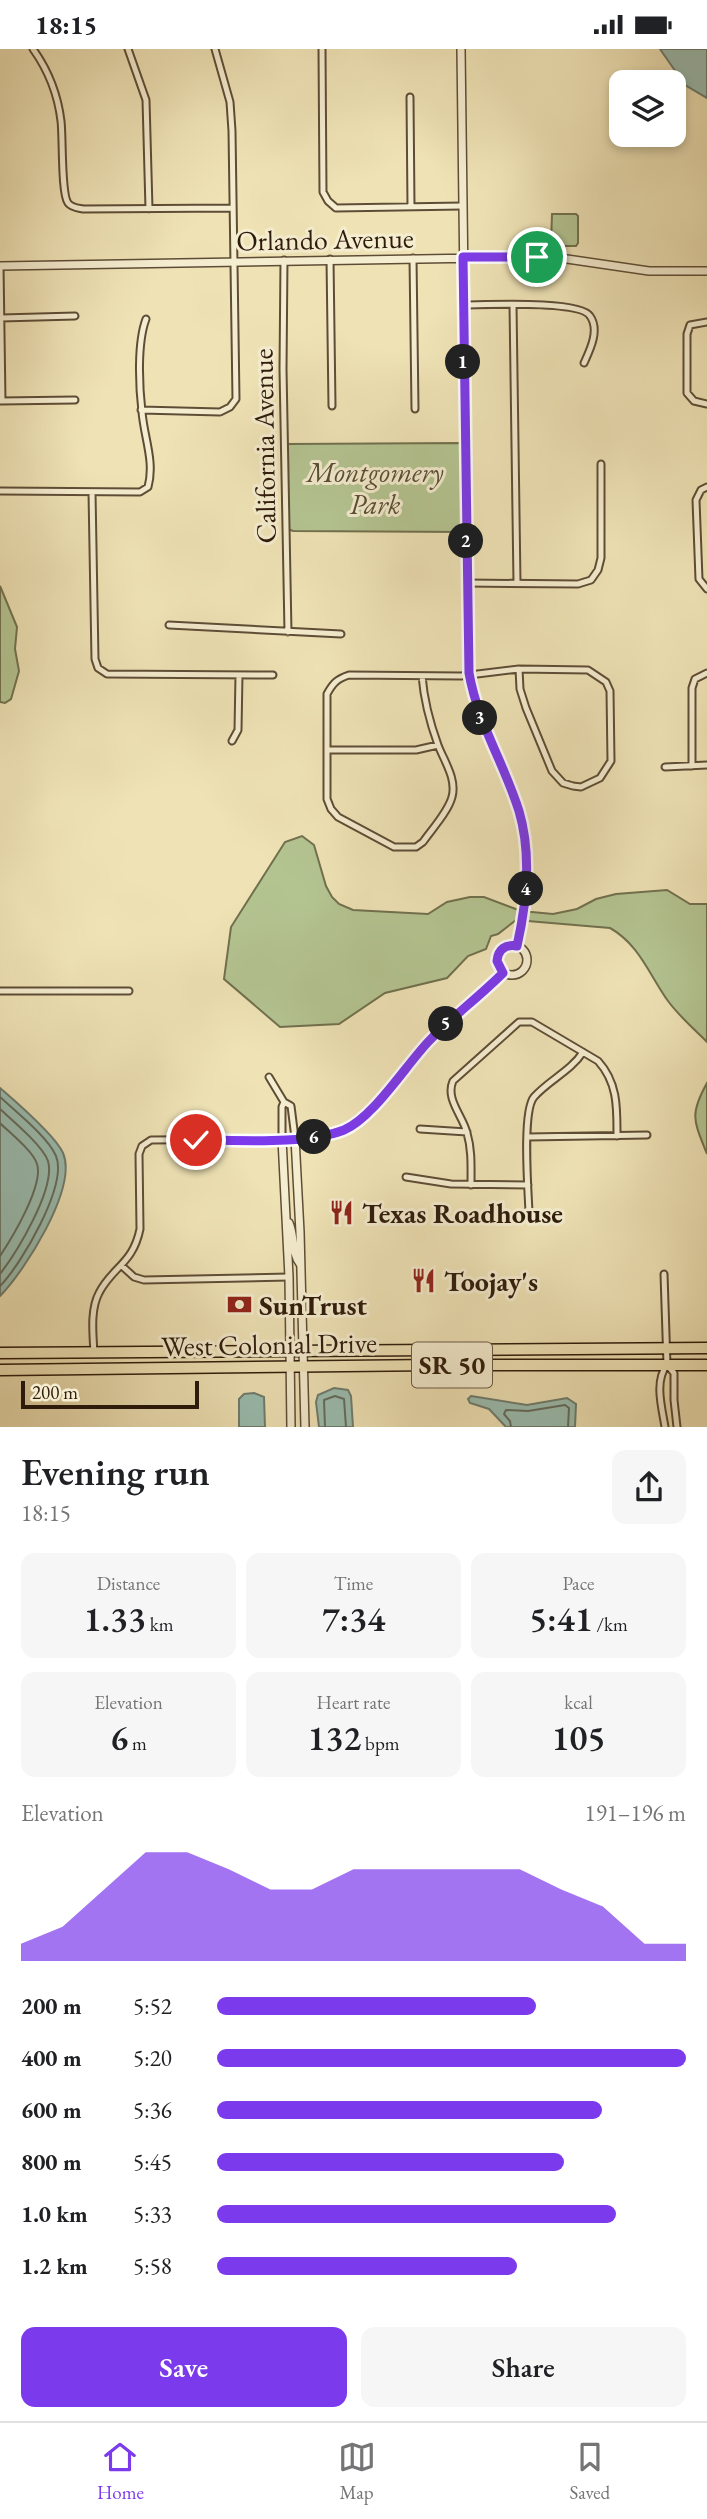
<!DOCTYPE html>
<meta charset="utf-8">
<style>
:root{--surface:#fff;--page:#f6f6f6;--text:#202124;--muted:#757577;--line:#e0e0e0;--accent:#7c3aed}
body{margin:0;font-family:"EB Garamond",serif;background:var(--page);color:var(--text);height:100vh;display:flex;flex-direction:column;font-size:26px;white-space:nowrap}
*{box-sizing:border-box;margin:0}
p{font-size:23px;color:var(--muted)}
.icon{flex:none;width:38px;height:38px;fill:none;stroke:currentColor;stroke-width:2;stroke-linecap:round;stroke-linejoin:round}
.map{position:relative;height:1378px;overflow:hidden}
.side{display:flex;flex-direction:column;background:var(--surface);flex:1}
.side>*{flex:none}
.controls{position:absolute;left:609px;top:21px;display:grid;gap:14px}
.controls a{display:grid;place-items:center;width:77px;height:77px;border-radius:14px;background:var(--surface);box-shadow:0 4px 10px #0003;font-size:35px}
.scale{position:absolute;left:21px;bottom:18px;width:178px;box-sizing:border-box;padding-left:7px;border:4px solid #2e1b0b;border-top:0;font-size:19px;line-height:24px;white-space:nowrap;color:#2e1b0b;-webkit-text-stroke:5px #f5edd0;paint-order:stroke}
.pin{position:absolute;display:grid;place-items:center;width:60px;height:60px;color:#fff;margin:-30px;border:4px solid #fff;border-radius:50%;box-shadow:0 2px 7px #0007}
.km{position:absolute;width:35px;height:35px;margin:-18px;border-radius:50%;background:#222;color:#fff;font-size:19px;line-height:35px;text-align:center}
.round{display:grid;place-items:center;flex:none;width:74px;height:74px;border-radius:14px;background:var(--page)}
.overview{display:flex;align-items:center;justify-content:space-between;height:119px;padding:0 21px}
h1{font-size:38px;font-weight:600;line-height:52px}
.metrics{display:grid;grid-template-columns:repeat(3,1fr);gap:10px;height:119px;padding:7px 21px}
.metrics div{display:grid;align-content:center;border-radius:14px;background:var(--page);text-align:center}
.metrics b{font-size:35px;font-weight:600}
.metrics small{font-size:19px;font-weight:400}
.metrics p{font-size:19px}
.chart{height:196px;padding:14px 21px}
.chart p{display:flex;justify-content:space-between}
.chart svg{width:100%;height:126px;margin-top:7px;fill:var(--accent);opacity:.7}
.button{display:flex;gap:14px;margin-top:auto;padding:14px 21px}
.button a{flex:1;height:80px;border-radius:14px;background:var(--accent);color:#fff;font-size:28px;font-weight:600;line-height:80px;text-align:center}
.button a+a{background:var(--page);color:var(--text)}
ul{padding:0 21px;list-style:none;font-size:23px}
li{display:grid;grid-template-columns:112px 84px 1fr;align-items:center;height:52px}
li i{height:18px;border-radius:9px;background:var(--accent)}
.status{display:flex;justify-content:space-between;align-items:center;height:49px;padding:0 35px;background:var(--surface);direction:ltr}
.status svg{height:19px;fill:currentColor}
.dock{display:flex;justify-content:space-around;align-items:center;height:98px;border-top:2px solid var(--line);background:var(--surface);font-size:19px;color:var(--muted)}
.dock a{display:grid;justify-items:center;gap:4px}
.dock .on{color:var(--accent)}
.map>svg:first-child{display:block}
</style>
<div class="status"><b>18:15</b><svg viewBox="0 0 49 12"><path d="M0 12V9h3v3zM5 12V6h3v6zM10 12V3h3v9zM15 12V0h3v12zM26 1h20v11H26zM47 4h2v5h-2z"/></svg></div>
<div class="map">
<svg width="707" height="1378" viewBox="0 0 707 1378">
<rect width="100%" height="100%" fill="#efe3b6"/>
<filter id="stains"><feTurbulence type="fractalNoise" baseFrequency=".00286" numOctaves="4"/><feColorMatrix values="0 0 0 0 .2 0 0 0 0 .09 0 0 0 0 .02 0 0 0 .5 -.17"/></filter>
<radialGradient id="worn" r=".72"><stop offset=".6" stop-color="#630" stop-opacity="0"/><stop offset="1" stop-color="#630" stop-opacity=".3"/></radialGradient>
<!-- green -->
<path fill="#b4c592" stroke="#71704e" stroke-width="2" d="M552,165H576L578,167V194L576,197H553L551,195Z
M461,394L463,483L293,482L288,480L287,395Z
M0,537L17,578L15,600L19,622L11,650L5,654L0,653Z
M302,787L314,796L326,837L332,848L339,855L353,861L428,865L447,853L470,848H484L521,862L553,865L577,860L596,850L616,845L667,841L690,855H707V993C694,980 679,967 668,952C650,927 639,895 610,879L516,871L498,885L491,887L486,900L468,907L447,929L385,944L339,975L280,978L224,930L231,878L285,793Z
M707,1034V1105C694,1072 689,1066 707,1034Z"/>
<!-- water -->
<path fill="#9abeb1" stroke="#6f7d6f" stroke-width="2" d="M660,0H707V49L685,36Z
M0,1039C16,1053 55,1086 63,1104C78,1139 24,1223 0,1247Z
M334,1339L348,1341L351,1347L353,1378H319L316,1353L318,1346Z
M254,1344L264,1348L265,1378H239V1350L244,1345Z
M471,1347L527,1356L567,1349L576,1355L575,1378H506L489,1360L470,1354L468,1350Z"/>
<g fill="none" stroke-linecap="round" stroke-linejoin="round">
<!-- shore -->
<path stroke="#646c5e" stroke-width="2" d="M0,1048C16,1063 48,1088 56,1107C68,1136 21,1216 0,1237
M0,1060C12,1071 43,1097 48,1112C56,1139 17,1203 0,1225
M0,1074C10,1084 33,1102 37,1115C44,1136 12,1189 0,1207
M325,1378L324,1351L335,1347L344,1350L346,1378
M511,1378L510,1372L504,1365L506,1361L528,1362L565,1356L569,1359L568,1378"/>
<defs>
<path id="minor" d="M33,0C48,21 58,47 61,72C63,88 61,145 68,154C72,159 78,159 83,160L233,159
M128,0L146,51L149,160
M322,0L323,143L328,152L336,159L462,157
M410,48L411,158
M413,209L415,360
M330,210L332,357
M284,211L283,320L288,583
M0,217L2,352
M463,256C485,256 580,251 590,267C600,281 590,301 584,314
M513,256L517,534
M1,269L75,267
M707,273L690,276L687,285V344L694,352L707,355
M0,352L75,351
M141,361L220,363L230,358L236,350L232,82L230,53L215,0
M707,438L701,441L696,451L699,530L707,540
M0,442L140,443L148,438C155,413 144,388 142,363C139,337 137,294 146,270
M92,443L95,610L98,619L107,625L273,626
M466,534L578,535L591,531L598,521L601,509V415
M169,576L341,585
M422,627C424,651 430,674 438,696C444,712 457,730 452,748C448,763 432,780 423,793L416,798H394L338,768L331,760L327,750V645C333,634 337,630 349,626L461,627L519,620L588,621L606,633L610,642L611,712L600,729L581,738L573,737L563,734L552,722L526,659L520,640L519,620
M232,692L238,681L239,626
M327,701H416L438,696
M692,717V639L695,630L707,624
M665,718L707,716
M0,942H129
M269,1028L284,1053L291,1057L295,1089
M420,1080L467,1083
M528,1088L647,1086
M406,1128L451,1135L528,1136
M471,1136C471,1118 472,1101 467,1084C463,1067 445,1050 453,1032L519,973H532L598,1012C618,1034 617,1059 617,1087
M529,1163C528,1140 522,1062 534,1048C549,1031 571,1022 583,1003
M122,1217L134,1228L144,1231L289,1228
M664,1225L667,1316L674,1324V1351L677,1378
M94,1304C93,1285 90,1261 99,1244C112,1218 133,1215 140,1180L139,1105L142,1097L151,1091L282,1090V1058L284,1053
M665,1378C662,1359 654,1332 667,1316"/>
<path id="tertiary" d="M461,0L469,624C478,675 504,714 518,762C532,806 527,853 517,897
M0,217L537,208L567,210L649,222H707
M497 911a15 15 0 1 1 30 0a15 15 0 1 1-30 0Z
M295,1089L300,1183L305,1378
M289,1174C295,1188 291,1203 300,1215
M291,1378L289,1228L282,1090C303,1088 328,1090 346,1080C375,1066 405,1018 427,993C451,968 479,948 503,924"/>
<path id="trunk" d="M0,1304L707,1299
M0,1321L436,1316H707"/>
</defs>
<!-- minor casing -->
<use href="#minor" stroke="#5e4d36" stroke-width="9"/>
<!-- tertiary casing -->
<use href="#tertiary" stroke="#5e4d36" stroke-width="10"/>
<!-- trunk casing -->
<use href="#trunk" stroke="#2e1b0b" stroke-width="13"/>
<!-- minor -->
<use href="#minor" stroke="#f5edd0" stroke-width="5"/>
<!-- tertiary -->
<use href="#tertiary" stroke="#f5edd0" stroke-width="7"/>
<!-- trunk -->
<use href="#trunk" stroke="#efe3b6" stroke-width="10"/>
</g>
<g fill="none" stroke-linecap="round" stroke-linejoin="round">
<defs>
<path id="route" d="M196,1091C238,1091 306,1096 344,1081C373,1069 406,1016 429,992C452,968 479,948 503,924L497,912C498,900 506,895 517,897C527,853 532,806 519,762C504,714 478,675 469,624L463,208H537"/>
</defs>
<!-- route casing -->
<use href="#route" stroke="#fff" stroke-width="14"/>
<!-- route -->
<use href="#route" stroke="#7c3aed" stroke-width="9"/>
</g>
<!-- icons -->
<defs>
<symbol id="restaurant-bare" viewBox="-9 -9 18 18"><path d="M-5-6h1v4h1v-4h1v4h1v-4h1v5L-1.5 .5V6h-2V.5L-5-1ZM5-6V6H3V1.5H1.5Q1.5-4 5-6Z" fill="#8f2418" stroke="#f5edd0" stroke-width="2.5" paint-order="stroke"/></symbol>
<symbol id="bank-bare" viewBox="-9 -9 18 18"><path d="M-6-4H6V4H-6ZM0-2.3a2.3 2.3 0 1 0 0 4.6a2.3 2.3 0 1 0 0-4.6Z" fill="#8f2418" stroke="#f5edd0" stroke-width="2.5" paint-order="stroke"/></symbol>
</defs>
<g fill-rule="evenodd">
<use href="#restaurant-bare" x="324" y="1146" width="35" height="35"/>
<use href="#restaurant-bare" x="406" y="1214" width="35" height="35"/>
<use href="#bank-bare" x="222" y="1238" width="35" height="35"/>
</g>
<g text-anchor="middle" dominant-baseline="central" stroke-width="6" stroke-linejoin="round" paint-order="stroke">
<!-- shield labels -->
<rect fill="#f5edd0" stroke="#6a5a46" stroke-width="2" x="412" y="1293.5" width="80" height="45" rx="5"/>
<g font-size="26" font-weight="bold" fill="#2e1b0b">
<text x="452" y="1316">SR 50</text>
</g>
<!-- street labels -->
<g font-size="28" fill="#2e1b0b" stroke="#f5edd0">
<text transform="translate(325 190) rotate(-1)">Orlando Avenue</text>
<text transform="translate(264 397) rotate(-91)">California Avenue</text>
<text transform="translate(269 1295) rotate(-1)">West Colonial Drive</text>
</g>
<!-- park labels -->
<g font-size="28" font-style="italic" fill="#564e34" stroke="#f5edd0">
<text x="375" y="423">Montgomery<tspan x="375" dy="32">Park</tspan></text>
</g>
<!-- poi labels -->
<g font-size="28" font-weight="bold" fill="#2e1b0b" stroke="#f5edd0" text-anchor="start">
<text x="362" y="1164">Texas Roadhouse</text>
<text x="444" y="1232">Toojay's</text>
<text x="259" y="1256">SunTrust</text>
</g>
</g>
<rect width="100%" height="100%" filter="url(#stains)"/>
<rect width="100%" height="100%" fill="url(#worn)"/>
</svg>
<div class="controls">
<a><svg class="icon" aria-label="layers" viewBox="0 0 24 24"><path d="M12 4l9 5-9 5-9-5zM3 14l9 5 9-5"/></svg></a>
</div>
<div class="scale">200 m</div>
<div class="pin" style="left:537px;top:208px;background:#1e9e55"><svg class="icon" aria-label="arrive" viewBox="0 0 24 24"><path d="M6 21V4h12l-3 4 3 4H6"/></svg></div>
<div class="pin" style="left:196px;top:1091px;background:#d93025"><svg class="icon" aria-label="check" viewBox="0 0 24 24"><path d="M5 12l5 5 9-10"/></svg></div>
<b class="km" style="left:463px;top:313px">1</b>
<b class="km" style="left:466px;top:492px">2</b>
<b class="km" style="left:480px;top:669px">3</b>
<b class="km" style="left:526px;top:840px">4</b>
<b class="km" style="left:446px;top:975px">5</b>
<b class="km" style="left:314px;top:1088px">6</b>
</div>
<section class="side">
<div class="overview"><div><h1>Evening run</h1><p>18:15</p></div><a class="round"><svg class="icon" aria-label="share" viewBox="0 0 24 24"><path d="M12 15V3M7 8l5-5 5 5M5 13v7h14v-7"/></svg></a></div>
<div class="metrics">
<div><p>Distance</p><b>1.33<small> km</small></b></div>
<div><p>Time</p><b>7:34</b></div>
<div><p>Pace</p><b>5:41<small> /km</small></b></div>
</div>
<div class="metrics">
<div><p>Elevation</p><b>6<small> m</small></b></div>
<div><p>Heart rate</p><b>132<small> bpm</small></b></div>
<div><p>kcal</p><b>105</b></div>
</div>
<div class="chart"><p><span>Elevation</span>191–196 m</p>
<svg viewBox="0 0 160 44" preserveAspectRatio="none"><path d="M0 44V38L10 32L20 19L30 6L40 6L50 12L60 19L70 19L80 12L90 12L100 12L110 12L120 12L130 19L140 25L150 38L160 38V44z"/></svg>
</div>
<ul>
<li><b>200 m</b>5:52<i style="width:68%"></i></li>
<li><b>400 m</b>5:20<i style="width:100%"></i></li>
<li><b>600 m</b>5:36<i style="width:82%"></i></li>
<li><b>800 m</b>5:45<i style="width:74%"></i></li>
<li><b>1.0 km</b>5:33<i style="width:85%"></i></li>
<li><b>1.2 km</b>5:58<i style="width:64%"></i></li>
</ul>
<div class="button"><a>Save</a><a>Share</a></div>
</section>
<nav class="dock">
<a class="on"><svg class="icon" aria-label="home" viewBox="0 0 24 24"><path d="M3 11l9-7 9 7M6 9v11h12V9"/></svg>Home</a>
<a><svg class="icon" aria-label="map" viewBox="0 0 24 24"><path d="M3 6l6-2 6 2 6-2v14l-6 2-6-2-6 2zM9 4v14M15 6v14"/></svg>Map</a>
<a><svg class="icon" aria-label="saved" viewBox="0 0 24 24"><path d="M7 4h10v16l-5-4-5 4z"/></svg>Saved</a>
</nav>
